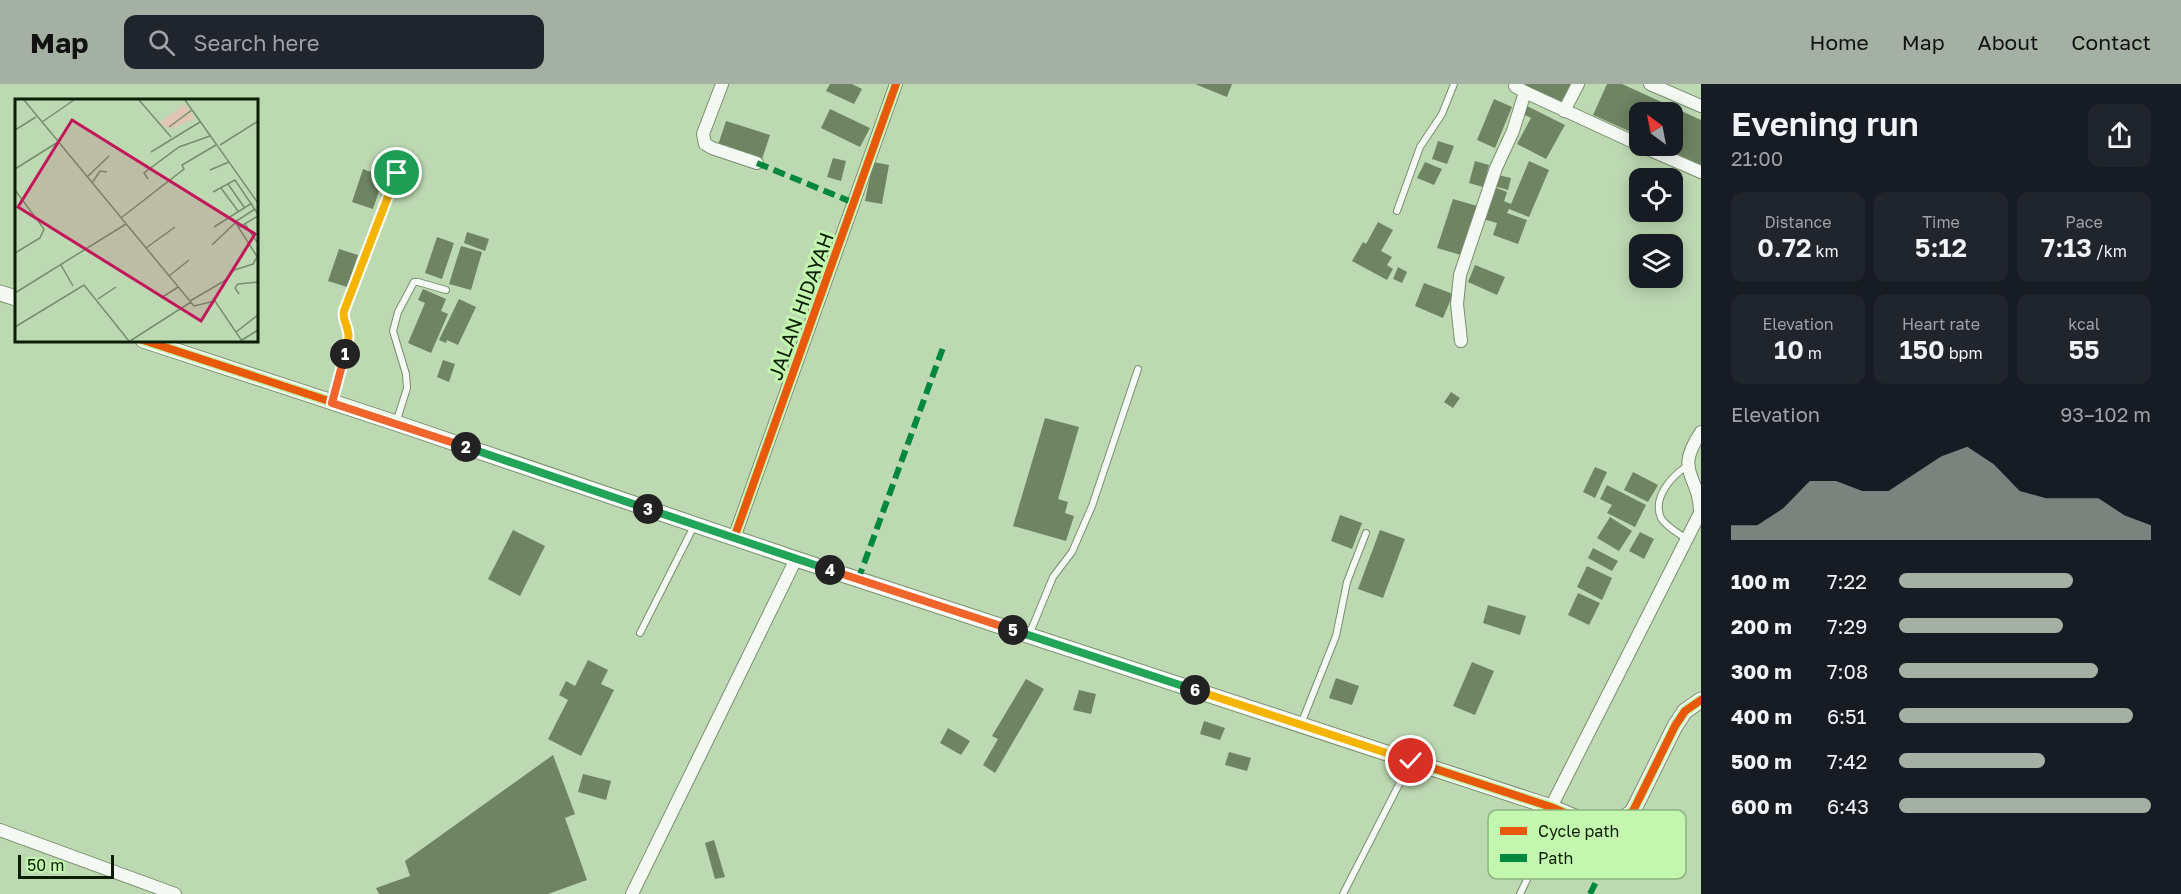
<!DOCTYPE html>
<meta charset="utf-8">
<style>
:root{--surface:#171b24;--page:#20242c;--text:#f1f3f6;--muted:#9ea1a6;--accent:#a5b0a5}
body{margin:0;font-family:"Golos Text",sans-serif;background:var(--page);color:var(--text);height:100vh;display:flex;flex-direction:column;font-size:22px;white-space:nowrap}
*{box-sizing:border-box;margin:0}
p{font-size:20px;color:var(--muted)}
.icon{flex:none;width:33px;height:33px;fill:none;stroke:currentColor;stroke-width:2;stroke-linecap:round;stroke-linejoin:round}
.map{position:relative;flex:1;overflow:hidden}
.details{display:flex;flex-direction:column;background:var(--surface);width:480px}
.details>*{flex:none}
.needle{width:39px;rotate:328deg}
.fabs{position:absolute;left:1629px;top:18px;display:grid;gap:12px}
.fabs a{display:grid;place-items:center;width:54px;height:54px;border-radius:12px;background:var(--surface);box-shadow:0 3px 15px #0003;font-size:30px}
.scale{position:absolute;left:18px;bottom:15px;width:96px;box-sizing:border-box;padding-left:6px;border:3px solid #0b1e04;border-top:0;font-size:16px;line-height:21px;white-space:nowrap;color:#0b1e04;-webkit-text-stroke:4px #c3f6af;paint-order:stroke}
.pin{position:absolute;display:grid;place-items:center;width:51px;height:51px;color:#fff;margin:-26px;border:3px solid #fff;border-radius:50%;box-shadow:0 2px 6px #0007}
.km{position:absolute;width:30px;height:30px;margin:-15px;border-radius:50%;background:#222;color:#fff;font-size:16px;line-height:30px;text-align:center}
.round{display:grid;place-items:center;flex:none;width:63px;height:63px;border-radius:12px;background:var(--page)}
.headline{display:flex;align-items:center;justify-content:space-between;height:102px;padding:0 30px}
h1{font-size:33px;font-weight:600;line-height:45px}
.figures{display:grid;grid-template-columns:repeat(3,1fr);gap:9px;height:102px;padding:6px 30px}
.figures div{display:grid;align-content:center;border-radius:12px;background:var(--page);text-align:center}
.figures b{font-size:26px;font-weight:600}
.figures small{font-size:16px;font-weight:400}
.figures p{font-size:16px}
.chart{height:168px;padding:12px 30px}
.chart p{display:flex;justify-content:space-between}
.chart svg{width:100%;height:108px;margin-top:6px;fill:var(--accent);opacity:.7}
ul{padding:0 30px;list-style:none;font-size:20px}
li{display:grid;grid-template-columns:96px 72px 1fr;align-items:center;height:45px}
li i{height:15px;border-radius:8px;background:var(--accent)}
header{display:flex;align-items:center;gap:36px;box-sizing:border-box;height:84px;padding:0 30px;background:var(--accent);color:#111}
header strong{font-size:28px}
nav{display:flex;gap:33px;margin-inline-start:auto;font-size:21px}
.search{width:420px;height:54px;background:var(--page);display:flex;align-items:center;gap:15px;box-sizing:border-box;padding:0 21px;border-radius:12px;color:var(--muted);font-size:22px}
main{display:flex;flex:1;min-height:0}
.map>svg:first-child{display:block}
</style>
<header>
<strong>Map</strong>
<div class="search"><svg class="icon" aria-label="search" viewBox="0 0 24 24"><circle cx="10" cy="10" r="6"/><path d="M15 15l6 6"/></svg>Search here</div>
<nav><a>Home</a><a>Map</a><a>About</a><a>Contact</a></nav>
</header>
<main>
<div class="map">
<svg width="1701" height="810" viewBox="0 0 1701 810">
<rect width="100%" height="100%" fill="#bdd9b2"/>
<!-- building -->
<path fill="#6e8463" d="M830,0H852L862,5L854,20L826,7Z
M1195,0H1232L1227,13Z
M1526,0H1571L1562,19L1525,2Z
M1607,0H1622L1701,36V81L1659,62H1672V28H1640V52L1593,31Z
M1494,15L1512,23L1495,64L1477,56Z
M1527,22L1565,41L1546,75L1517,60L1531,34L1523,30Z
M830,25L870,44L860,63L821,44Z
M726,37L770,51L762,75L718,61Z
M1438,57L1454,62L1447,80L1432,75Z
M833,74L846,77L841,97L827,93Z
M1475,77L1489,81L1483,103L1469,99Z
M1529,77L1549,86L1529,133L1509,125L1507,129L1527,136L1518,160L1493,151L1497,139L1483,135L1494,103L1507,108L1504,117L1511,120Z
M873,78L889,81L882,120L865,117Z
M1425,78L1442,85L1434,101L1417,94Z
M363,85L384,93L373,125L352,118Z
M1498,91L1511,94L1508,106L1494,102Z
M1453,115L1477,122L1461,171L1437,164Z
M1378,138L1393,146L1381,167L1392,173L1387,181L1393,185L1387,196L1352,177L1363,158L1366,160Z
M467,148L489,155L485,167L464,159Z
M437,153L454,159L442,195L425,189Z
M461,162L482,168L471,206L449,200Z
M339,165L358,171L347,203L328,197Z
M1475,181L1505,193L1497,211L1468,198Z
M1398,183L1407,188L1402,199L1393,195Z
M1424,199L1453,210L1443,234L1415,222Z
M423,205L446,215L441,227L448,230L431,269L408,259L425,219L418,216Z
M459,215L476,223L458,261L447,256L446,259L439,256Z
M443,276L455,280L449,298L437,293Z
M1451,308L1460,314L1453,324L1444,318Z
M1045,334L1079,343L1058,415L1068,418L1065,429L1074,432L1066,457L1013,442Z
M1595,383L1607,388L1595,414L1583,408Z
M1633,388L1658,401L1648,418L1624,406Z
M1607,401L1646,421L1635,443L1607,429L1612,421L1600,415Z
M1340,431L1362,439L1352,465L1331,457Z
M1610,433L1632,447L1619,467L1597,454Z
M513,446L545,462L520,512L488,495Z
M1380,446L1405,455L1383,514L1358,505Z
M1640,448L1654,455L1644,475L1629,467Z
M1593,464L1618,477L1612,487L1588,474Z
M1587,482L1612,494L1602,516L1577,503Z
M1578,509L1600,519L1589,541L1568,531Z
M1488,521L1526,532L1520,551L1483,539Z
M588,576L608,586L601,600L614,606L581,672L548,655L568,616L559,611L566,597L575,602Z
M1472,578L1494,587L1475,631L1453,622Z
M1336,594L1359,602L1352,621L1329,614Z
M1026,595L1044,605L995,689L983,681L998,655L992,652Z
M1079,606L1096,610L1091,630L1073,626Z
M1204,637L1225,644L1220,656L1200,650Z
M948,644L970,657L961,671L940,659Z
M1229,668L1251,674L1247,687L1225,681Z
M553,671L575,730L565,734L587,796L548,810H379L376,804L410,792L405,777Z
M583,690L611,697L606,716L578,708Z
M714,756L725,793L715,795L705,759Z"/>
<g fill="none" stroke-linecap="round" stroke-linejoin="round">
<defs>
<path id="service" d="M1397,127L1420,63L1442,30L1454,0
M332,319L349,256C348,246 342,237 344,227L397,89
M396,339L407,304L406,290L393,247L398,228L414,198H418L446,206
M1687,382C1672,392 1652,413 1661,434C1666,443 1680,450 1688,456
M640,549L694,442
M1029,551L1053,493L1072,468L1092,422L1138,285
M1301,640L1336,552L1347,498L1366,449
M1343,810L1411,677
M1520,810L1560,727"/>
<path id="minor" d="M722,0L703,50L705,60L712,64L757,79
M1516,0L1515,2L1525,8L1640,61
M1650,0L1701,22
M1564,27L1578,0
M1641,62L1701,88
M1461,257L1457,220L1460,191L1496,84L1513,47L1525,8
M734,454L896,0
M1551,723L1700,429C1700,390 1673,390 1701,348
M0,746L175,810
M632,810L796,475"/>
<path id="tertiary" d="M0,209L16,214
M143,256L396,339L796,475L1551,723C1581,735 1606,752 1633,727L1675,642L1685,627L1701,616"/>
</defs>
<!-- service casing -->
<use href="#service" stroke="#798e6f" stroke-width="8"/>
<!-- minor casing -->
<use href="#minor" stroke="#798e6f" stroke-width="14"/>
<!-- tertiary casing -->
<use href="#tertiary" stroke="#798e6f" stroke-width="17"/>
<!-- service -->
<use href="#service" stroke="#f5f9f3" stroke-width="6"/>
<!-- minor -->
<use href="#minor" stroke="#f5f9f3" stroke-width="12"/>
<!-- tertiary -->
<use href="#tertiary" stroke="#f5f9f3" stroke-width="15"/>
<!-- quiet -->
<path stroke="#00873e" stroke-width="6" stroke-dasharray="12 6" stroke-linecap="butt" d="M757,79L854,119
M858,496L944,261
M1590,810L1616,757L1618,750L1615,739"/>
<defs>
<path id="cycleway" d="M143,256L396,339L796,475L1551,723C1581,735 1606,752 1633,727L1675,642L1685,627L1701,616
M734,454L896,0"/>
</defs>
<!-- cycleway casing -->
<use href="#cycleway" stroke="#c3f6af" stroke-width="11"/>
<!-- cycleway -->
<use href="#cycleway" stroke="#e8590c" stroke-width="8"/>
</g>
<g fill="none" stroke-linecap="round" stroke-linejoin="round">
<defs>
<path id="split-1" d="M345,270C347,263 350,255 348,248C347,239 342,236 344,227L397,89"/>
<path id="split-2" d="M345,270L332,319L466,363"/>
<path id="split-3" d="M466,363L648,425"/>
<path id="split-4" d="M648,425L830,486"/>
<path id="split-5" d="M830,486L1013,546"/>
<path id="split-6" d="M1013,546L1195,606"/>
<path id="split-7" d="M1195,606L1411,677"/>
</defs>
<!-- split-1 casing -->
<use href="#split-1" stroke="#fff" stroke-width="12"/>
<!-- split-2 casing -->
<use href="#split-2" stroke="#fff" stroke-width="12"/>
<!-- split-3 casing -->
<use href="#split-3" stroke="#fff" stroke-width="12"/>
<!-- split-4 casing -->
<use href="#split-4" stroke="#fff" stroke-width="12"/>
<!-- split-5 casing -->
<use href="#split-5" stroke="#fff" stroke-width="12"/>
<!-- split-6 casing -->
<use href="#split-6" stroke="#fff" stroke-width="12"/>
<!-- split-7 casing -->
<use href="#split-7" stroke="#fff" stroke-width="12"/>
<!-- split-1 -->
<use href="#split-1" stroke="#f5b400" stroke-width="8"/>
<!-- split-2 -->
<use href="#split-2" stroke="#f0652b" stroke-width="8"/>
<!-- split-3 -->
<use href="#split-3" stroke="#22a559" stroke-width="8"/>
<!-- split-4 -->
<use href="#split-4" stroke="#22a559" stroke-width="8"/>
<!-- split-5 -->
<use href="#split-5" stroke="#f0652b" stroke-width="8"/>
<!-- split-6 -->
<use href="#split-6" stroke="#22a559" stroke-width="8"/>
<!-- split-7 -->
<use href="#split-7" stroke="#f5b400" stroke-width="8"/>
</g>
<g text-anchor="middle" dominant-baseline="central" stroke-width="6" stroke-linejoin="round" paint-order="stroke">
<!-- street labels -->
<g font-size="20" fill="#0b1e04" stroke="#c3f6af">
<text transform="translate(800 222) rotate(-70)">JALAN HIDAYAH</text>
</g>
</g>
<!-- overview -->
<g transform="translate(15 15)">
<rect width="243" height="243" fill="#bdd9b2"/>
<path d="M170,5L180,20L155,30L144,24Z" fill="#e0c5b5"/>
<path fill="none" stroke="#768e6c" stroke-width="1.5" d="M9,1L179,207L200,202L227,242M124,1L156,38M170,1L243,104M27,23L59,1M154,28L177,11M0,31L21,18M205,46L243,22M136,53L185,23M0,70L43,43M195,71L214,63M72,78L94,57M133,80L129,74L164,48L195,37M77,84L85,72L92,73M213,85L229,108M206,89L223,112M0,91L29,130L25,139L0,154M198,93L220,81L243,115M240,110L220,123L243,159M106,119L169,70L167,66L201,46M230,125L242,143M199,128L237,104M223,129L243,117M197,146L220,124M131,149L160,128M46,166L58,187M154,177L174,161M0,194L111,125M224,195L220,189L223,185L243,183M146,199L163,188M83,200L101,188M175,202L211,181L216,172L238,165L242,158M0,228L69,186L114,242M221,233L243,216M227,241L243,231M115,242L176,203"/>
<path fill="#c2185b" fill-opacity="0.15" stroke="#c2185b" stroke-width="3" d="M57,21L240,135L186,222L3,108Z"/>
<rect width="243" height="243" fill="none" stroke="#0b1e04" stroke-width="3"/>
</g>
<!-- legend -->
<rect x="1488" y="726" width="198" height="69" rx="9" fill="#c3f6af" stroke="#8cb57c" stroke-width="1.5"/>
<rect x="1500" y="743" width="27" height="8" fill="#e8590c"/>
<rect x="1500" y="770" width="27" height="8" fill="#00873e"/>
<g font-size="16" fill="#0b1e04">
<text x="1538" y="753">Cycle path</text>
<text x="1538" y="780">Path</text>
</g>
</svg>
<div class="fabs">
<a><svg class="needle" viewBox="-14 -14 28 28"><path d="M0-13l5 13h-10z" fill="#e53935"/><path d="M0 13l5-13h-10z" fill="#9ea1a6"/></svg></a>
<a><svg class="icon" aria-label="locate" viewBox="0 0 24 24"><circle cx="12" cy="12" r="6"/><path d="M12 2v4M12 18v4M2 12h4M18 12h4"/></svg></a>
<a><svg class="icon" aria-label="layers" viewBox="0 0 24 24"><path d="M12 4l9 5-9 5-9-5zM3 14l9 5 9-5"/></svg></a>
</div>
<div class="scale">50 m</div>
<div class="pin" style="left:397px;top:89px;background:#1e9e55"><svg class="icon" aria-label="arrive" viewBox="0 0 24 24"><path d="M6 21V4h12l-3 4 3 4H6"/></svg></div>
<div class="pin" style="left:1411px;top:677px;background:#d93025"><svg class="icon" aria-label="check" viewBox="0 0 24 24"><path d="M5 12l5 5 9-10"/></svg></div>
<b class="km" style="left:345px;top:270px">1</b>
<b class="km" style="left:466px;top:363px">2</b>
<b class="km" style="left:648px;top:425px">3</b>
<b class="km" style="left:830px;top:486px">4</b>
<b class="km" style="left:1013px;top:546px">5</b>
<b class="km" style="left:1195px;top:606px">6</b>
</div>
<section class="details">
<div class="headline"><div><h1>Evening run</h1><p>21:00</p></div><a class="round"><svg class="icon" aria-label="share" viewBox="0 0 24 24"><path d="M12 15V3M7 8l5-5 5 5M5 13v7h14v-7"/></svg></a></div>
<div class="figures">
<div><p>Distance</p><b>0.72<small> km</small></b></div>
<div><p>Time</p><b>5:12</b></div>
<div><p>Pace</p><b>7:13<small> /km</small></b></div>
</div>
<div class="figures">
<div><p>Elevation</p><b>10<small> m</small></b></div>
<div><p>Heart rate</p><b>150<small> bpm</small></b></div>
<div><p>kcal</p><b>55</b></div>
</div>
<div class="chart"><p><span>Elevation</span>93–102 m</p>
<svg viewBox="0 0 160 44" preserveAspectRatio="none"><path d="M0 44V38L10 38L20 31L30 20L40 20L50 24L60 24L70 17L80 10L90 6L100 13L110 24L120 27L130 27L140 27L150 34L160 38V44z"/></svg>
</div>
<ul>
<li><b>100 m</b>7:22<i style="width:69%"></i></li>
<li><b>200 m</b>7:29<i style="width:65%"></i></li>
<li><b>300 m</b>7:08<i style="width:79%"></i></li>
<li><b>400 m</b>6:51<i style="width:93%"></i></li>
<li><b>500 m</b>7:42<i style="width:58%"></i></li>
<li><b>600 m</b>6:43<i style="width:100%"></i></li>
</ul>
</section>
</main>
